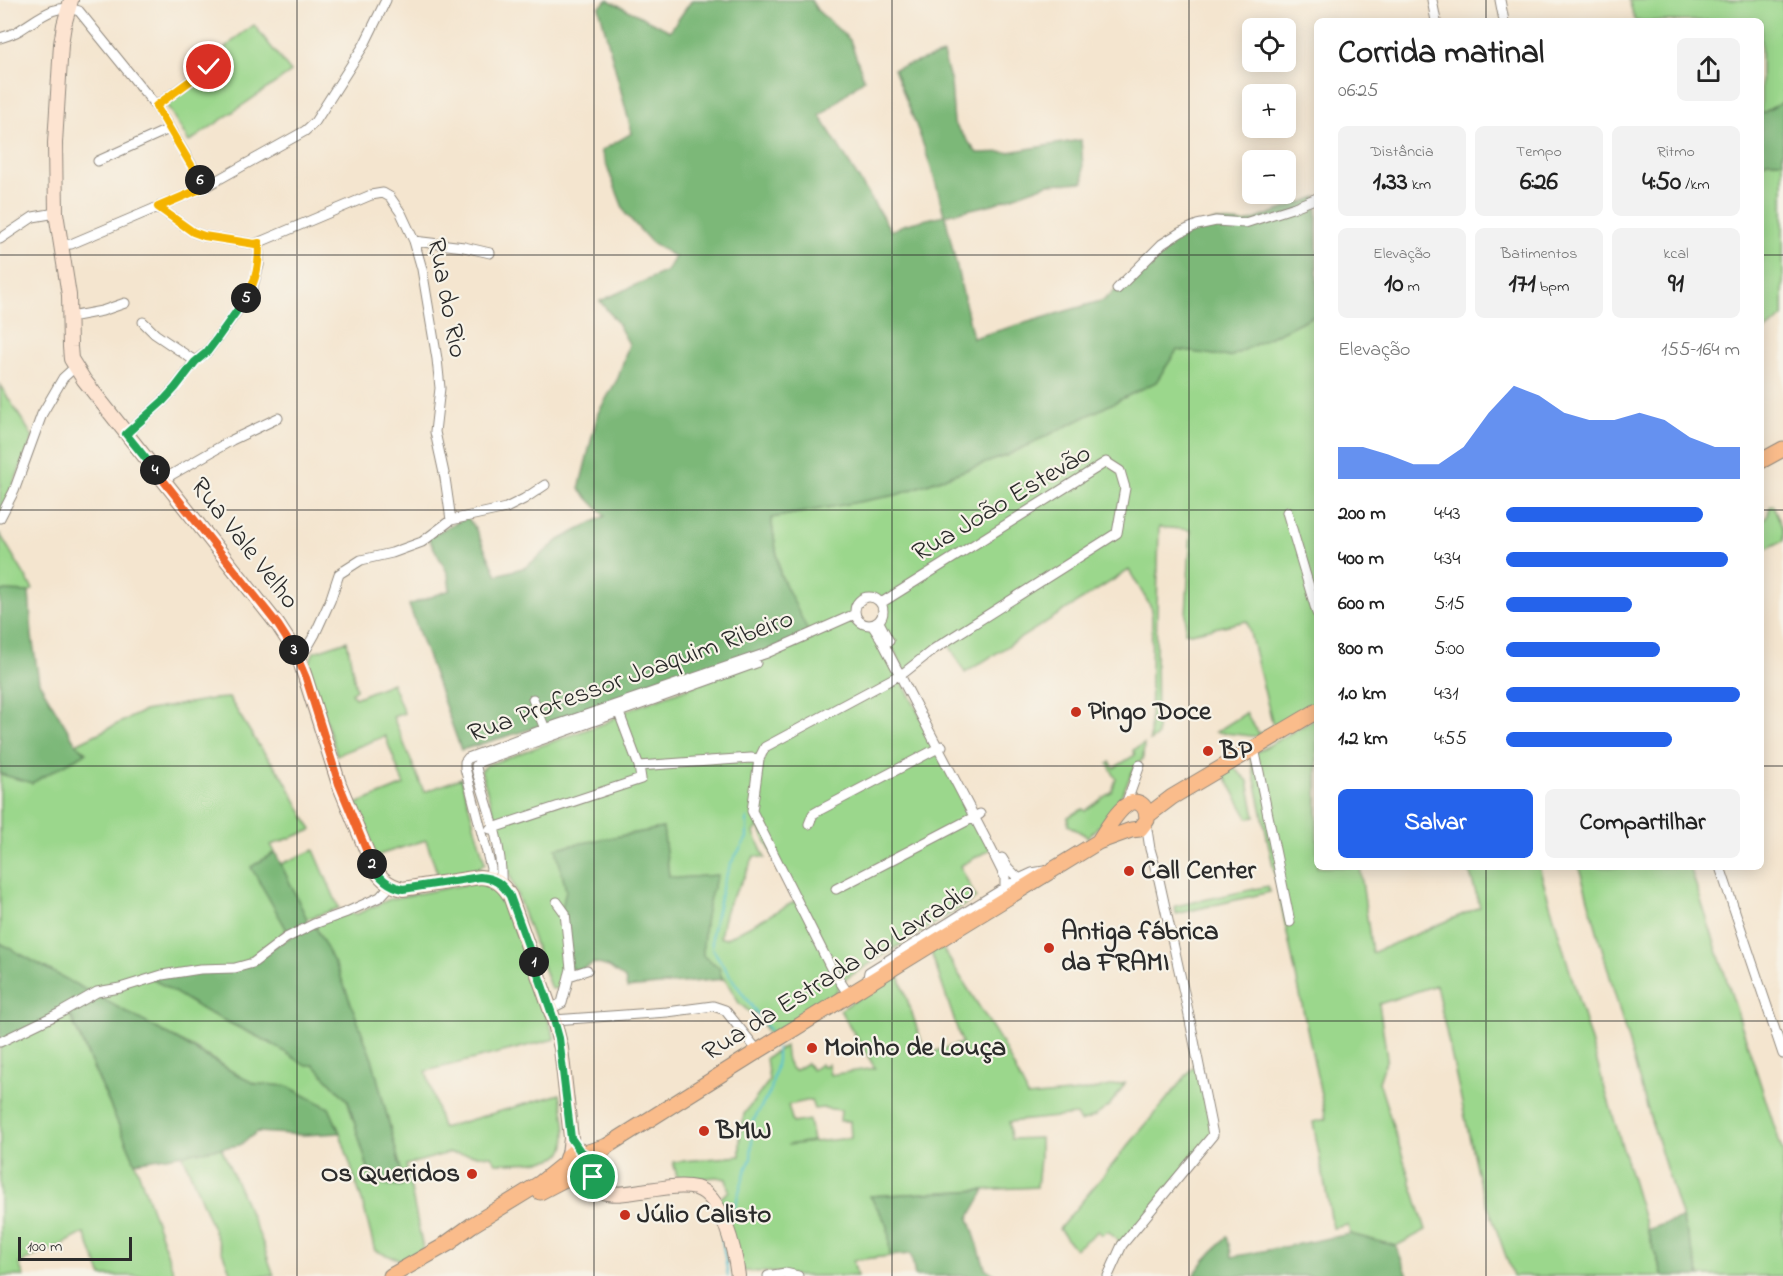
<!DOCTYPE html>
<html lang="pt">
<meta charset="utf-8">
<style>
:root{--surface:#fff;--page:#f2f2f2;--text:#222;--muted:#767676;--accent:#2563eb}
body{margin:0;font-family:"Indie Flower",sans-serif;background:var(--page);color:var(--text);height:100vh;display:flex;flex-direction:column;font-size:22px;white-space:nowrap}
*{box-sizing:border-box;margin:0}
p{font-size:20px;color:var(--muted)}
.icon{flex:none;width:33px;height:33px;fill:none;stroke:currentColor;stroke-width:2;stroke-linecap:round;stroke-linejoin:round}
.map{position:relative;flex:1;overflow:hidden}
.panel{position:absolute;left:1314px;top:18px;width:450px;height:852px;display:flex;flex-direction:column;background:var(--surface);border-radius:9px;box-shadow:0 3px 15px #0003}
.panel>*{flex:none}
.controls{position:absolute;left:1242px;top:18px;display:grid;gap:12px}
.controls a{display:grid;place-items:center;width:54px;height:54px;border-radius:9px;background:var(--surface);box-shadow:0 3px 15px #0003;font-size:30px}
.scale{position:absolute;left:18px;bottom:15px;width:114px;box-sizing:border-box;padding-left:6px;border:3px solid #2b2b2b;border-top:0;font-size:16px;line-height:21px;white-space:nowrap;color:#2b2b2b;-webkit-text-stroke:4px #f7f3e8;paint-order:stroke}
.pin{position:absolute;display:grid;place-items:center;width:51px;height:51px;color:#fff;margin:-26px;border:3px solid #fff;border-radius:50%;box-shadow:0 2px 6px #0007}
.km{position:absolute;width:30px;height:30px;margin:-15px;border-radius:50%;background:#222;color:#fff;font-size:16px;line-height:30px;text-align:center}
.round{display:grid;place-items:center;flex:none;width:63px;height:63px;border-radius:9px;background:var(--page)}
.summary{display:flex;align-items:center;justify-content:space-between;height:102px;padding:0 24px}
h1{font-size:33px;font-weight:700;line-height:45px}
.stats{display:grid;grid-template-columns:repeat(3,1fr);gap:9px;height:102px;padding:6px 24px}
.stats div{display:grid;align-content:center;border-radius:9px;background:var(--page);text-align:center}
.stats b{font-size:26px;font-weight:700}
.stats small{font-size:16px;font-weight:400}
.stats p{font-size:16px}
.chart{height:168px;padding:12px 24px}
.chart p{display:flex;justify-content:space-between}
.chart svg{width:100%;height:108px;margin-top:6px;fill:var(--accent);opacity:.7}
.action{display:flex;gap:12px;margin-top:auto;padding:12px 24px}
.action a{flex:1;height:69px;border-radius:9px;background:var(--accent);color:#fff;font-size:24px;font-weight:700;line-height:69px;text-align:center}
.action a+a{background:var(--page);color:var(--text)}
ul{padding:0 24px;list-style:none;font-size:20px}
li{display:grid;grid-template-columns:96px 72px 1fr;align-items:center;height:45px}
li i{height:15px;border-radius:8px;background:var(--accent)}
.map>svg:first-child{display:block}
</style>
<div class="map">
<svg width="1783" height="1276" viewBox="0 0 1783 1276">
<rect width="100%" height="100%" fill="#f7f3e8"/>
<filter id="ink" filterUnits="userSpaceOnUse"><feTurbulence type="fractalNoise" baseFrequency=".0167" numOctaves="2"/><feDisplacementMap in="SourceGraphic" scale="12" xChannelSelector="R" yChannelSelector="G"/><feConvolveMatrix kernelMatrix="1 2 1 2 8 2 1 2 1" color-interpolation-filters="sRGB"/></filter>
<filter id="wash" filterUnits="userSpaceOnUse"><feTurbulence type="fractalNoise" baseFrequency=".008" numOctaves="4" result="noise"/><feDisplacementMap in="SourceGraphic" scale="24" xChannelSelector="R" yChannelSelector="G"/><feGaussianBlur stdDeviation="1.35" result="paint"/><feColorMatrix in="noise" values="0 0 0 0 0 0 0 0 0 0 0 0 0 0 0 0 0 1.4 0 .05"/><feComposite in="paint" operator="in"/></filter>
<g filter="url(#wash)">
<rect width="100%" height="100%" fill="#f4e5cf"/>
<!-- green -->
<path fill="#9bd78c" stroke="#63815c" stroke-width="1.5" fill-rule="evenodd" d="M1629,0H1783V30L1780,33L1783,32V102L1761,114V21H1635Z
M254,25L291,72L189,142L166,104L236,38Z
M1767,161H1783V317L1761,334V165Z
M1317,314V703L1260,737L1216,732L1246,713L1259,734L1273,726L1247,621L1191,633L1185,632L1191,530L1159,527L1156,651L1157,736L1150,741L1152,609L1129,570L965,673L947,641L905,672L879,622L883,613L881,603L871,597C848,601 850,626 872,625L991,849L960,866L976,898L840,982L835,996L769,1037L758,1014L751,1013L739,1003L728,984L721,976L719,967L703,956C703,929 706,900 718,875L678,878L669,876L663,828L556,848L567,894L571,969L566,987L551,989L506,864L500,835L481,771L487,765L605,723L628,710L745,667L811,640L780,573L771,518L896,495L1008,455L1156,382L1177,350L1230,357ZM758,826L796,901L725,939L720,937C723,924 724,910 731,899C740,885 748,872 754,856L765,858L754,833Z
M0,385L33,437L2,512L0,507Z
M1773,505L1783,529V541L1761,551V518L1764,519L1768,514L1770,507Z
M0,534L33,589L29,592L0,591Z
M347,641L356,689L351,693L355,698L392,683L404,713L393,717L424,792L461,778L485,863L477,869L439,878L426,840L375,856L354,805L404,785L385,736L337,755L308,665L314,652Z
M229,698L259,746L283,777L312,830L271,845L275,852L251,867L287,930L282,933L280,939L265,947L268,952L205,1011L314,1065L348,1101L373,1185L400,1166L373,1062L339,972L314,924L347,912L355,915L390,899L478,882L487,883L501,891L555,1039L426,1071L442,1128L560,1094C563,1108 571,1142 561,1154C553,1164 508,1163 496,1163L491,1156L448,1153L406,1165L423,1249L404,1261L375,1251L363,1204L339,1130L329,1108L287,1086L255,1084L243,1078L194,1048L145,1023L0,943V774L32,783L86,752L76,744L144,711L212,699Z
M1317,718V867H1360L1372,953L1480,907L1468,867H1539L1647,1230L1663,1276H1513L1479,1181L1436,985L1379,1004L1387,1058L1379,1082L1426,1230L1396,1246L1350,1234L1348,1225L1333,1228L1313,1122L1326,1119L1250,756Z
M1144,744L1143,758L1132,773L1119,800L1112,812L1088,837L1068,825V817L1083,809L1085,811L1112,791L1116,779L1108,764L1110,762L1114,768L1135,755L1133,750Z
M1233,767L1248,781L1255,817L1248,818L1223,773Z
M314,850L339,908L307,919L281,864Z
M1579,867H1690L1783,1153V1276H1700L1646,1104Z
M1268,886L1270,892L1176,914L1175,906Z
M941,946L999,1038L1026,1091L1027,1097L1079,1092L1125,1083C1114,1102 1102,1116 1080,1122L1076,1115L1009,1122L1011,1139L1040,1138V1158L1037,1187L870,1196L888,1226L890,1256L853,1260L857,1276H798L785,1273L742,1271L719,1199L729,1191L726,1179L717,1177L678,1180L673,1162L740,1156V1136L744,1114L769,1081L766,1058L785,1046C786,1056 786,1064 794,1071L807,1063L812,1070L821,1064L823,1066L828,1064L830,1075L875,1068L840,1010L898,973L926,1054L962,1043L931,952ZM811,1100L814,1109L823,1108L841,1110L840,1121H850L851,1138L787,1145L813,1141L809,1120L793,1123L788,1105Z
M67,1009L135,1162L175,1276H102L84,1233L48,1252L46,1250L19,1264L24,1276H0V1042Z
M1190,1047L1196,1049L1213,1135L1122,1245L1109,1232H1106L1102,1235L1098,1231L1075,1249L1059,1229L1195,1065Z
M217,1138L262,1241L274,1276H232L179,1145Z"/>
<!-- forest -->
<path fill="#7cb878" stroke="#547252" stroke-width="1.5" d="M608,0L670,31L692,0H811L817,10L850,40L864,79L820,116L891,231L903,225L944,215C933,165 913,117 894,69L943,54L951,83L954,123L977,153L1009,152L1081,140L1084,182L1048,184L993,204L945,215L973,338L1104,300L1181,232L1216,221L1245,223L1317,197V314L1230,357L1177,350L1156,382L1008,455L896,495L771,518L780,574L810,635L637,697L461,750L409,605L450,590L448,574L428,537L467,517L475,528L497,575L526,567L559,540L605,516L579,489L598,413L618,378L629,344L616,321L600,301L667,271L675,257L651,242L625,213L601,151L632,133L599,7Z
M1783,102V161H1767L1761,165V114Z
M0,591L29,592L32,636L39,682L76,744L86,753L32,783L0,774Z
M663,828L669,876L678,878L718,875C707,900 703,928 703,956L719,967L721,976L723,979L627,988L625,979L609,967L595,963L579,970L571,969L562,908L566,890L556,848Z
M275,852L307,919L306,925L291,933L287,930L251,867Z
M314,924L339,972L373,1062L400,1166L403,1186L373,1185L348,1101L314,1065H305L269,1042L205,1011L151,978L235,968Z
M0,943L176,1039L243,1078L256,1084L287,1086L329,1108L340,1133L304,1135L257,1132L240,1145L135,1162L68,1009L0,1042Z
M985,1190L969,1218L985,1268L997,1276H915L911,1254L890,1256L888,1226L870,1196Z
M1682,1218L1700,1276H1663L1647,1230Z
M1350,1234L1396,1246L1408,1276H1193L1205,1260L1227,1236L1232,1257Z"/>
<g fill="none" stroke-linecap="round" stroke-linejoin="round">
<!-- stream -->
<path stroke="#57c2d2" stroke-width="2" d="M747,818V838L731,863L723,884L712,933V948L730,976L772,1034
M731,1219L746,1169L751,1159L753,1121L771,1090L777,1060V1048
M721,1232L728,1276"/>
</g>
</g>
<g filter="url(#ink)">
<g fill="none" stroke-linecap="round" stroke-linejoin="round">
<defs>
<path id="street" d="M1432,0L1436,21
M1500,0L1504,21
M0,38C6,36 13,34 18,31C37,20 56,1 79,11L156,106L205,187
M156,106L209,67L215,52
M98,161L169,129
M158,207L193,232L204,236L255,244L371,195L383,193L390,197L401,213L414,241L422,269L437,359L440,388L435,432L445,478L451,520
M0,239L33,217L56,213
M414,241L464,247L490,253
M61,245L71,244L205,187L305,131L315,122L364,45L386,0
M1117,289L1162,244L1181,232L1197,225L1216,221L1245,223L1292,208L1317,198
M70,317L102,311L125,303
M143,322L155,334L195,361
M126,434L163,401L175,388L195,361L207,352L216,340L241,306L252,289L259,265V243
M164,482L171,475L232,440L278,418
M1287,512L1317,613
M0,518L14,491L42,414L63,378L75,367
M855 611a14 14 0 1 1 28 0a14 14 0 1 1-28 0Z
M879,622L889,641
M872,625L880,637L991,849L1005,877V888
M298,657L307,648L315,634L330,601L339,574L361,560L392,553L422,542L451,520L506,508L524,499L545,485
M533,699L545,729
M1254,748L1290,922
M639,766L751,758L759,759
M1126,804L1140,765
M809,824L813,814L820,810L942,746
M490,829L641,779L639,766L619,713
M1002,858L1008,868L1019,879
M1720,867L1783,1054
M490,878L491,868L465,768V762L468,758L545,729L767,653L855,614
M501,884C503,847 488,808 477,772L476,766L479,762L756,663
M836,889L980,814
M569,976L587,970
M867,984L869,972L1019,879L1032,873L1044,871
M849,995L831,968L752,811L759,759L765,747L905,672L934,649L1117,533L1125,488L1120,471L1106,462L881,603
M550,1009L562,1003L571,969L565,913L557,902
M554,1020L667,1012L713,1006L725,1010L758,1051
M0,1042L60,1013L97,992L120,988L162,975L200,969L235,968L253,963L286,938L314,924L347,912L380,897L391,885
M768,1276L785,1273L798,1276
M1108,1276L1122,1245L1213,1135L1187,1006L1159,880L1150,849L1146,823"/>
<path id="secondary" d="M71,0L64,25L61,44L55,143L56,213L69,295L70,347L71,359L84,380L278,625L293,648L301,664L339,784L372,864C379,877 387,885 403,889L480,877C494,878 502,883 510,896L554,1020L561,1048L571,1138L569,1155
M583,1175C589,1180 594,1187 600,1191C612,1196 629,1193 641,1191C659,1189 679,1184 696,1188C723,1196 735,1252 738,1276"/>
<path id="primary" d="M1761,461L1783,449
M1147,816L1172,797L1317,711
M540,1192L565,1179L586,1174L591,1164L606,1147
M443,1246L472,1225L539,1184L565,1163L567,1157L572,1153L580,1151L585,1153L607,1146L758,1051L1098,842L1131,830L1140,829L1147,820C1147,813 1146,806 1139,803C1124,796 1106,831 1098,842
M391,1276L451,1242"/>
</defs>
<!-- street casing -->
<use href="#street" stroke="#90887d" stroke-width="11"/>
<!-- secondary casing -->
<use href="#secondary" stroke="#90887d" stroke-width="16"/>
<!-- primary casing -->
<use href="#primary" stroke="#90887d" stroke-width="17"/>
<!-- street -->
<use href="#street" stroke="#fff" stroke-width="9"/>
<!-- secondary -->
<use href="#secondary" stroke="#fde4d1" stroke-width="14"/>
<!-- primary -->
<use href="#primary" stroke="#fabc8b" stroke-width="15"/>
</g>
</g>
<g fill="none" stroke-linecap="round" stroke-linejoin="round" filter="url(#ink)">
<defs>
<path id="split-1" d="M534,962L554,1020L559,1038L571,1138L580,1151L588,1156L593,1177"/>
<path id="split-2" d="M372,864C379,878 388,886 403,889L480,877C494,878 502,883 510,896L534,962"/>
<path id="split-3" d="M294,650L306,678L339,784L372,864"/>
<path id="split-4" d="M155,470L278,625L294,650"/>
<path id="split-5" d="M155,470L126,434L163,401L175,388L195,362L207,352L216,340L246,298"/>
<path id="split-6" d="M200,180L205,187L158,207L193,232L204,236L255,244L259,243C259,264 257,279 246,298"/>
<path id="split-7" d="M200,180L156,106L209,67"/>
</defs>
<!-- split-1 casing -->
<use href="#split-1" stroke="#fff" stroke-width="12"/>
<!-- split-2 casing -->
<use href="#split-2" stroke="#fff" stroke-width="12"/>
<!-- split-3 casing -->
<use href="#split-3" stroke="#fff" stroke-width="12"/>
<!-- split-4 casing -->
<use href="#split-4" stroke="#fff" stroke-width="12"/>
<!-- split-5 casing -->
<use href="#split-5" stroke="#fff" stroke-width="12"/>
<!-- split-6 casing -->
<use href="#split-6" stroke="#fff" stroke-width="12"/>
<!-- split-7 casing -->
<use href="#split-7" stroke="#fff" stroke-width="12"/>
<!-- split-1 -->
<use href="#split-1" stroke="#22a559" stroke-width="8"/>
<!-- split-2 -->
<use href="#split-2" stroke="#22a559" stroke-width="8"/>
<!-- split-3 -->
<use href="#split-3" stroke="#f0652b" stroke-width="8"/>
<!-- split-4 -->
<use href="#split-4" stroke="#f0652b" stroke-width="8"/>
<!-- split-5 -->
<use href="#split-5" stroke="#22a559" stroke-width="8"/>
<!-- split-6 -->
<use href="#split-6" stroke="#f5b400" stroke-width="8"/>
<!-- split-7 -->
<use href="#split-7" stroke="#f5b400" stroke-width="8"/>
</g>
<!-- grid -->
<path fill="none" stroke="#2b2b2b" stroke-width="1.5" stroke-opacity="0.55" d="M297,0V1276M594,0V1276M892,0V1276M1189,0V1276M1486,0V21M0,255H1317M1761,255H1783M0,510H1317M1761,510H1783M0,766H1317M1761,766H1783M1486,867V1276M0,1021H1783"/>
<!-- markers -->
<g fill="#c8321e" stroke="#f7f3e8" stroke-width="2">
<circle cx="1076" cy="712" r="6"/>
<circle cx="1208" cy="751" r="6"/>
<circle cx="1129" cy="871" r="6"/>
<circle cx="1049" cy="948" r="6"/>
<circle cx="812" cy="1048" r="6"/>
<circle cx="704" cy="1131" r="6"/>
<circle cx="472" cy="1174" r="6"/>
<circle cx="625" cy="1215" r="6"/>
</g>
<g text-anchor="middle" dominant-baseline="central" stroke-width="4.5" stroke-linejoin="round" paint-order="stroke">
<!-- street labels -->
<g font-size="27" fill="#2b2b2b" stroke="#f7f3e8">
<text transform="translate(446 298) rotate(79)">Rua do Rio</text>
<text transform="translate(1002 504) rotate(-31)">Rua João Estevão</text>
<text transform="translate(244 544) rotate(52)">Rua Vale Velho</text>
<text transform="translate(631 677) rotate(-20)">Rua Professor Joaquim Ribeiro</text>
<text transform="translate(839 972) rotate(-32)">Rua da Estrada do Lavradio</text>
</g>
<!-- poi labels -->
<g font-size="27" font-weight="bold" fill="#2b2b2b" stroke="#f7f3e8" text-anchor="start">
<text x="1088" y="712">Pingo Doce</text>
<text x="1220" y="751">BP</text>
<text x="1141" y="871">Call Center</text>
<text x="1061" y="932">Antiga fábrica<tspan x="1061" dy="31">da FRAMI</tspan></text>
<text x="824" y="1048">Moinho de Louça</text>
<text x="716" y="1131">BMW</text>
<text x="460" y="1174" text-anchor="end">Os Queridos</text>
<text x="637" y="1215">Júlio Calisto</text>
</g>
</g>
</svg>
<div class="controls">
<a><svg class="icon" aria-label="locate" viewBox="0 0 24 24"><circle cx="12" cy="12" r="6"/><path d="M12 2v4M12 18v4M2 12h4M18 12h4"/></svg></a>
<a>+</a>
<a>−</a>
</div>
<div class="scale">100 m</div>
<div class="pin" style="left:593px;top:1177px;background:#1e9e55"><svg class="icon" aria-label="arrive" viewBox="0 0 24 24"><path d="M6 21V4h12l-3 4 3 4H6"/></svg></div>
<div class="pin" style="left:209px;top:67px;background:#d93025"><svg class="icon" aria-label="check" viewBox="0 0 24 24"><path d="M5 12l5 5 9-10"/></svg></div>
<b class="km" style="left:534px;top:962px">1</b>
<b class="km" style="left:372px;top:864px">2</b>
<b class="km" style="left:294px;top:650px">3</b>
<b class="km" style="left:155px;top:470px">4</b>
<b class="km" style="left:246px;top:298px">5</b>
<b class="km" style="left:200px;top:180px">6</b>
<section class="panel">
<div class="summary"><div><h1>Corrida matinal</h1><p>06:25</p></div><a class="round"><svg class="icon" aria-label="share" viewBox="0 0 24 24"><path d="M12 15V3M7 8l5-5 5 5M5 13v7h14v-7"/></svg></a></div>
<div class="stats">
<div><p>Distância</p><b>1.33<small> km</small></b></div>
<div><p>Tempo</p><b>6:26</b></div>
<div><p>Ritmo</p><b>4:50<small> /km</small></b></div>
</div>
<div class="stats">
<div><p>Elevação</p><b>10<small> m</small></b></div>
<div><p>Batimentos</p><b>171<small> bpm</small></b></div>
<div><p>kcal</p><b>91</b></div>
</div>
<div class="chart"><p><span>Elevação</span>155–164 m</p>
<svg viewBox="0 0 160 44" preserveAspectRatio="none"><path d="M0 44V31L10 31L20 34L30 38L40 38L50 31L60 17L70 6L80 10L90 17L100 20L110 20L120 17L130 20L140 27L150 31L160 31V44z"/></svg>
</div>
<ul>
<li><b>200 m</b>4:43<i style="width:84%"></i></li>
<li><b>400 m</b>4:34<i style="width:95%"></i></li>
<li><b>600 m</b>5:15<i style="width:54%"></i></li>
<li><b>800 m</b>5:00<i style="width:66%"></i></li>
<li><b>1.0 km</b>4:31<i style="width:100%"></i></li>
<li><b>1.2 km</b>4:55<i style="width:71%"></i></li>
</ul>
<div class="action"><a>Salvar</a><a>Compartilhar</a></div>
</section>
</div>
